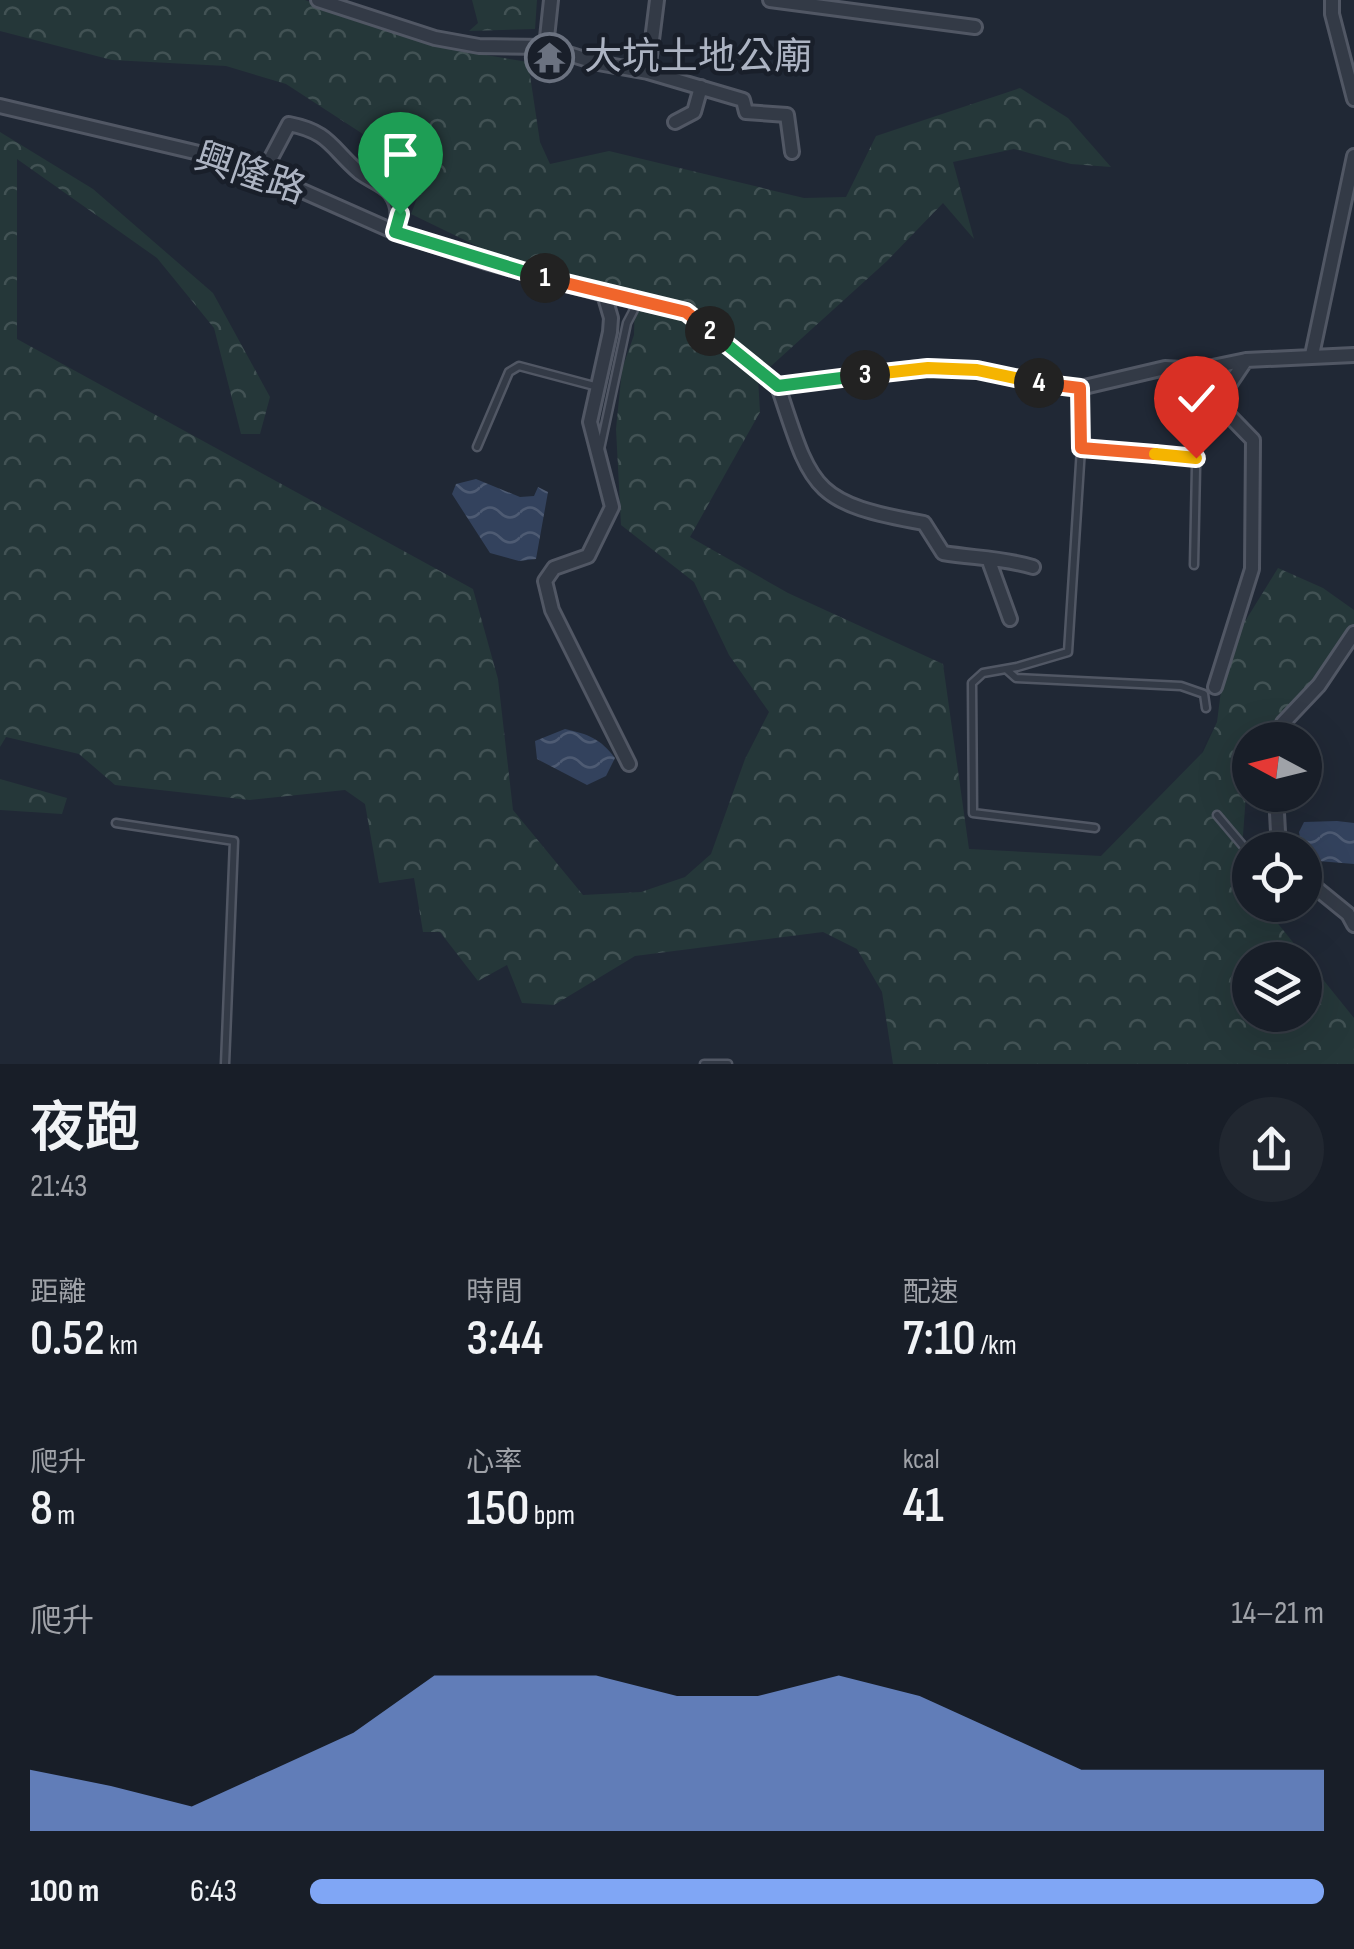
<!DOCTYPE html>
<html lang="zh-TW">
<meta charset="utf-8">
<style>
:root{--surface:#181e28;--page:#212730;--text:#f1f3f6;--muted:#9fa2a8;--line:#363c45;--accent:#80a6f5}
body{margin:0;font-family:"Sofia Sans Condensed","Noto Sans TC",sans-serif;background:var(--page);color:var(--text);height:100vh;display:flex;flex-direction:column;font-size:38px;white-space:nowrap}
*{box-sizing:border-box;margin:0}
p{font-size:32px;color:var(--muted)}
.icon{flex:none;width:55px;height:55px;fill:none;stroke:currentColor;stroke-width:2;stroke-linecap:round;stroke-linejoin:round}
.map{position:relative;height:1064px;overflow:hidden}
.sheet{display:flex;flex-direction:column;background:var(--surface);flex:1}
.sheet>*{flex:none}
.needle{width:65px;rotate:277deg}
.controls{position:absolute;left:1232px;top:722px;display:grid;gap:20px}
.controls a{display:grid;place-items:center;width:90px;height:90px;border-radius:50%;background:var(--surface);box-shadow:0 10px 40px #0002,0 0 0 2px var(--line);font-size:50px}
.pin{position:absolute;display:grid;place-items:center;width:85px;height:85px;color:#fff;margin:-102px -42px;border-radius:50% 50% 50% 0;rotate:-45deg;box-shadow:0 0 10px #0007}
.pin .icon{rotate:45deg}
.km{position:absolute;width:50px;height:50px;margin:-25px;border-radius:50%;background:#222;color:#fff;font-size:28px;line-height:50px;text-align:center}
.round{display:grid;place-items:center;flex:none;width:105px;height:105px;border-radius:52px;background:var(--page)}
.head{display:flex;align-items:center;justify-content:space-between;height:170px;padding:0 30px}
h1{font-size:55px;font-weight:600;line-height:75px}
.figures{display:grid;grid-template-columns:repeat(3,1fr);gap:15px;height:170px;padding:10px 30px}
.figures div{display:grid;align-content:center}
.figures b{font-size:50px;font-weight:600}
.figures small{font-size:28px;font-weight:400}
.figures p{font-size:28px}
.chart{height:280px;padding:20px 30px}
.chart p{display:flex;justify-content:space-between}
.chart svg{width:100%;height:180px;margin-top:10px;fill:var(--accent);opacity:.7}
ul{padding:0 30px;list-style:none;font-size:32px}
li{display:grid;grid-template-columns:160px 120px 1fr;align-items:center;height:75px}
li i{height:25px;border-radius:12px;background:var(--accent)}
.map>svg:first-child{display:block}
</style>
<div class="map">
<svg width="1354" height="1064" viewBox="0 0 1354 1064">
<defs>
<pattern id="forest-crowns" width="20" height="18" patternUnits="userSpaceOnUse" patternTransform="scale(2.5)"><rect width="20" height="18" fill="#253739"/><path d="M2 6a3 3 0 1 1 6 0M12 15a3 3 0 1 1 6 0" fill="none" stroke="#425254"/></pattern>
<pattern id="water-waves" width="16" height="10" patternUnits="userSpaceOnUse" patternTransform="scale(2.5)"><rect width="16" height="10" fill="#33425d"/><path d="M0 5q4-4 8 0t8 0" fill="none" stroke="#4e5b73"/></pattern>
</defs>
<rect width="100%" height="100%" fill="#202835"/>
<!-- forest -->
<path fill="url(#forest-crowns)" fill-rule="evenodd" d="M0,0H305L444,48L528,62L540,142L550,164L609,151L804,198L846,197L876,136L1020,88L1068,118L1111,167L1071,164L1014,149L953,162L974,239L943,203L887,261L758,378L760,412L690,537L788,593L943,664L969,849L1101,856L1203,752L1217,722L1226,652L1278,568L1323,588L1354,610V639L1266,740H1250L1240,876L1250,889V905H1263L1354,1018V1064H893L882,992L857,949L823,932L635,956L554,1005L522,1003L507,965L478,981L440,932H423L414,878L379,883L365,804L345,790L250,800L115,785L79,754L6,737L0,747V132L93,189L213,293L270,397L260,434H241L214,328L157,258L17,159V339L473,589L498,679L513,810L583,895L641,892L685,877L711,854L745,759L769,712L729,655L694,582L621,525L616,429L622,369L634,335L635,296L514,264L411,214L426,175L286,84L226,66L112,60L0,31ZM1250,960H1305V1015H1250Z
M472,0H537L535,29L469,31L478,23Z
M0,779L67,798L62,814L0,810Z"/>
<!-- water -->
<path fill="url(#water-waves)" d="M476,479L520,497L534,496L538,487L548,492L536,559L519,561L490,553L452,494L456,484Z
M565,729C588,734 601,739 615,758L606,776L587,785L537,759L535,741Z
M1337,821L1354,823V864L1318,861L1302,850L1299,832L1304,822Z"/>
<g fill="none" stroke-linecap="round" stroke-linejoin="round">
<defs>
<path id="service" d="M1080,389L1081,448L1068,652L1017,667L983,673L972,683L973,813L1095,828
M477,447L509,372L519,366L598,387
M1081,448L1197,458
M600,449L627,323L638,302
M1194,565L1198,371
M1007,670L1016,678L1181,686L1204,694L1206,708
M1217,815L1250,854
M116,823L234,841L225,1064
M704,1064H728"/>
<path id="minor" d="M318,0L435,38L479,46L546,47L598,63L648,72
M657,0L648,72L743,100L746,112L787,115L792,152
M770,0L975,27
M1332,0V14L1354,99
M546,47L551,0
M0,106L237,162L395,232L486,262L604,294L686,312L778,386L927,367L977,370L1026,381L1080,388L1165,368L1198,370L1246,360L1354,355
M675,122L694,112L701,87
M263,173L289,124C330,132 331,148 359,172C369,180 384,184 391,194C400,207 398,218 395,232
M604,294L611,318L610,332L590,422L612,507L588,556L554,568L545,581L552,610L629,764
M1312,355L1354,156
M778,386C812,489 811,503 924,523L943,553C973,558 1004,558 1033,567
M989,561L1010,619
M1215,687L1252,569L1253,440L1217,403L1246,360
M1279,740L1283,723L1319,685L1354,633
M1276,795L1279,850
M1305,879L1348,914L1354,925"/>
</defs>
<!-- service casing -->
<use href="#service" stroke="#515764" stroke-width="11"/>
<!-- minor casing -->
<use href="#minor" stroke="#515764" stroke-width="18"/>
<!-- service -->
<use href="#service" stroke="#333a46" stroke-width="6"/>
<!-- minor -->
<use href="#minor" stroke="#333a46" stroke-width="12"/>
</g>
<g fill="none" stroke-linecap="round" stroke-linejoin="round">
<defs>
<path id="split-1" d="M400,214L395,232L545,278"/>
<path id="split-2" d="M545,278L686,312L710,331"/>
<path id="split-3" d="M710,331L778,386L865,375"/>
<path id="split-4" d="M865,375L928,368L977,370L1039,383"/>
<path id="split-5" d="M1039,383L1080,388L1081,448L1155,454"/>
<path id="split-6" d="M1155,454L1196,458"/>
</defs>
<!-- split-1 casing -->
<use href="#split-1" stroke="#fff" stroke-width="20"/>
<!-- split-2 casing -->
<use href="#split-2" stroke="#fff" stroke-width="20"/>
<!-- split-3 casing -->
<use href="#split-3" stroke="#fff" stroke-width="20"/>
<!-- split-4 casing -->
<use href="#split-4" stroke="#fff" stroke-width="20"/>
<!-- split-5 casing -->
<use href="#split-5" stroke="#fff" stroke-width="20"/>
<!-- split-6 casing -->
<use href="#split-6" stroke="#fff" stroke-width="20"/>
<!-- split-1 -->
<use href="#split-1" stroke="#22a559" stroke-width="12"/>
<!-- split-2 -->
<use href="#split-2" stroke="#f0652b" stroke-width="12"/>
<!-- split-3 -->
<use href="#split-3" stroke="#22a559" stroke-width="12"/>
<!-- split-4 -->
<use href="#split-4" stroke="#f5b400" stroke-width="12"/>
<!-- split-5 -->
<use href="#split-5" stroke="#f0652b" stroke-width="12"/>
<!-- split-6 -->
<use href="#split-6" stroke="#f5b400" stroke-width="12"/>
</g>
<!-- icons -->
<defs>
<symbol id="temple-ring" viewBox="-11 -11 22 22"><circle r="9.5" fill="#191f2a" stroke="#6b7280" stroke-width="1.5"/><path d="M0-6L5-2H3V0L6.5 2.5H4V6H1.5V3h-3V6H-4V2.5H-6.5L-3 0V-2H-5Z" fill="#6b7280"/></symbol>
</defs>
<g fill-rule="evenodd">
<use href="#temple-ring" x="522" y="30" width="55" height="55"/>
</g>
<g text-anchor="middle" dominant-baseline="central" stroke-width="9" stroke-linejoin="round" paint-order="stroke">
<!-- poi labels -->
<g font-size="38" fill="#adb4c3" stroke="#191f2a" text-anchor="start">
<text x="584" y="57">大坑土地公廟</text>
</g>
<!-- street labels -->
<g font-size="38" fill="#adb4c3" stroke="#191f2a">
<text transform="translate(250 174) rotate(19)">興隆路</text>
</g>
</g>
</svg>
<div class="controls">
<a><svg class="needle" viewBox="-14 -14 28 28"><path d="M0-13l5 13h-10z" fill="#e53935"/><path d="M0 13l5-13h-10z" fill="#9fa2a8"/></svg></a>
<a><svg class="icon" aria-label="locate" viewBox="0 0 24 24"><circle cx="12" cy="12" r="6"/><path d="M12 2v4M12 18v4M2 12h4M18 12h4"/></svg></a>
<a><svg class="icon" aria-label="layers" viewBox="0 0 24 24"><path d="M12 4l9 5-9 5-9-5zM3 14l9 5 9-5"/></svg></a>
</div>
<div class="pin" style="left:400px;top:214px;background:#1e9e55"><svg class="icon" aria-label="arrive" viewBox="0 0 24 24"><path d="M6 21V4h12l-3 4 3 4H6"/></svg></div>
<div class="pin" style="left:1196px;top:458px;background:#d93025"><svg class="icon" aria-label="check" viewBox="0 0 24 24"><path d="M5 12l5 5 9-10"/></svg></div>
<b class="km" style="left:545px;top:278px">1</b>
<b class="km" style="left:710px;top:331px">2</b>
<b class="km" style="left:865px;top:375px">3</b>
<b class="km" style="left:1039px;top:383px">4</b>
</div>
<section class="sheet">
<div class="head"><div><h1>夜跑</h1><p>21:43</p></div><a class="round"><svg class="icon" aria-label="share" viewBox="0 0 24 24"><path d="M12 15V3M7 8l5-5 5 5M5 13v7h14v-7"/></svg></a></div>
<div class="figures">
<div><p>距離</p><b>0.52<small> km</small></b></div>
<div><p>時間</p><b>3:44</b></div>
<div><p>配速</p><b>7:10<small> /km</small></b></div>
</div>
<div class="figures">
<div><p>爬升</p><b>8<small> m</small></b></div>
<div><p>心率</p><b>150<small> bpm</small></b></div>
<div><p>kcal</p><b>41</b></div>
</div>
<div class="chart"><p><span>爬升</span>14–21 m</p>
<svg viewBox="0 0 160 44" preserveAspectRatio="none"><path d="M0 44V29L10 33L20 38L30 29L40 20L50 6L60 6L70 6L80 11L90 11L100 6L110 11L120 20L130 29L140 29L150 29L160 29V44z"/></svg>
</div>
<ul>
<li><b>100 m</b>6:43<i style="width:100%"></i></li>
</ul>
</section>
